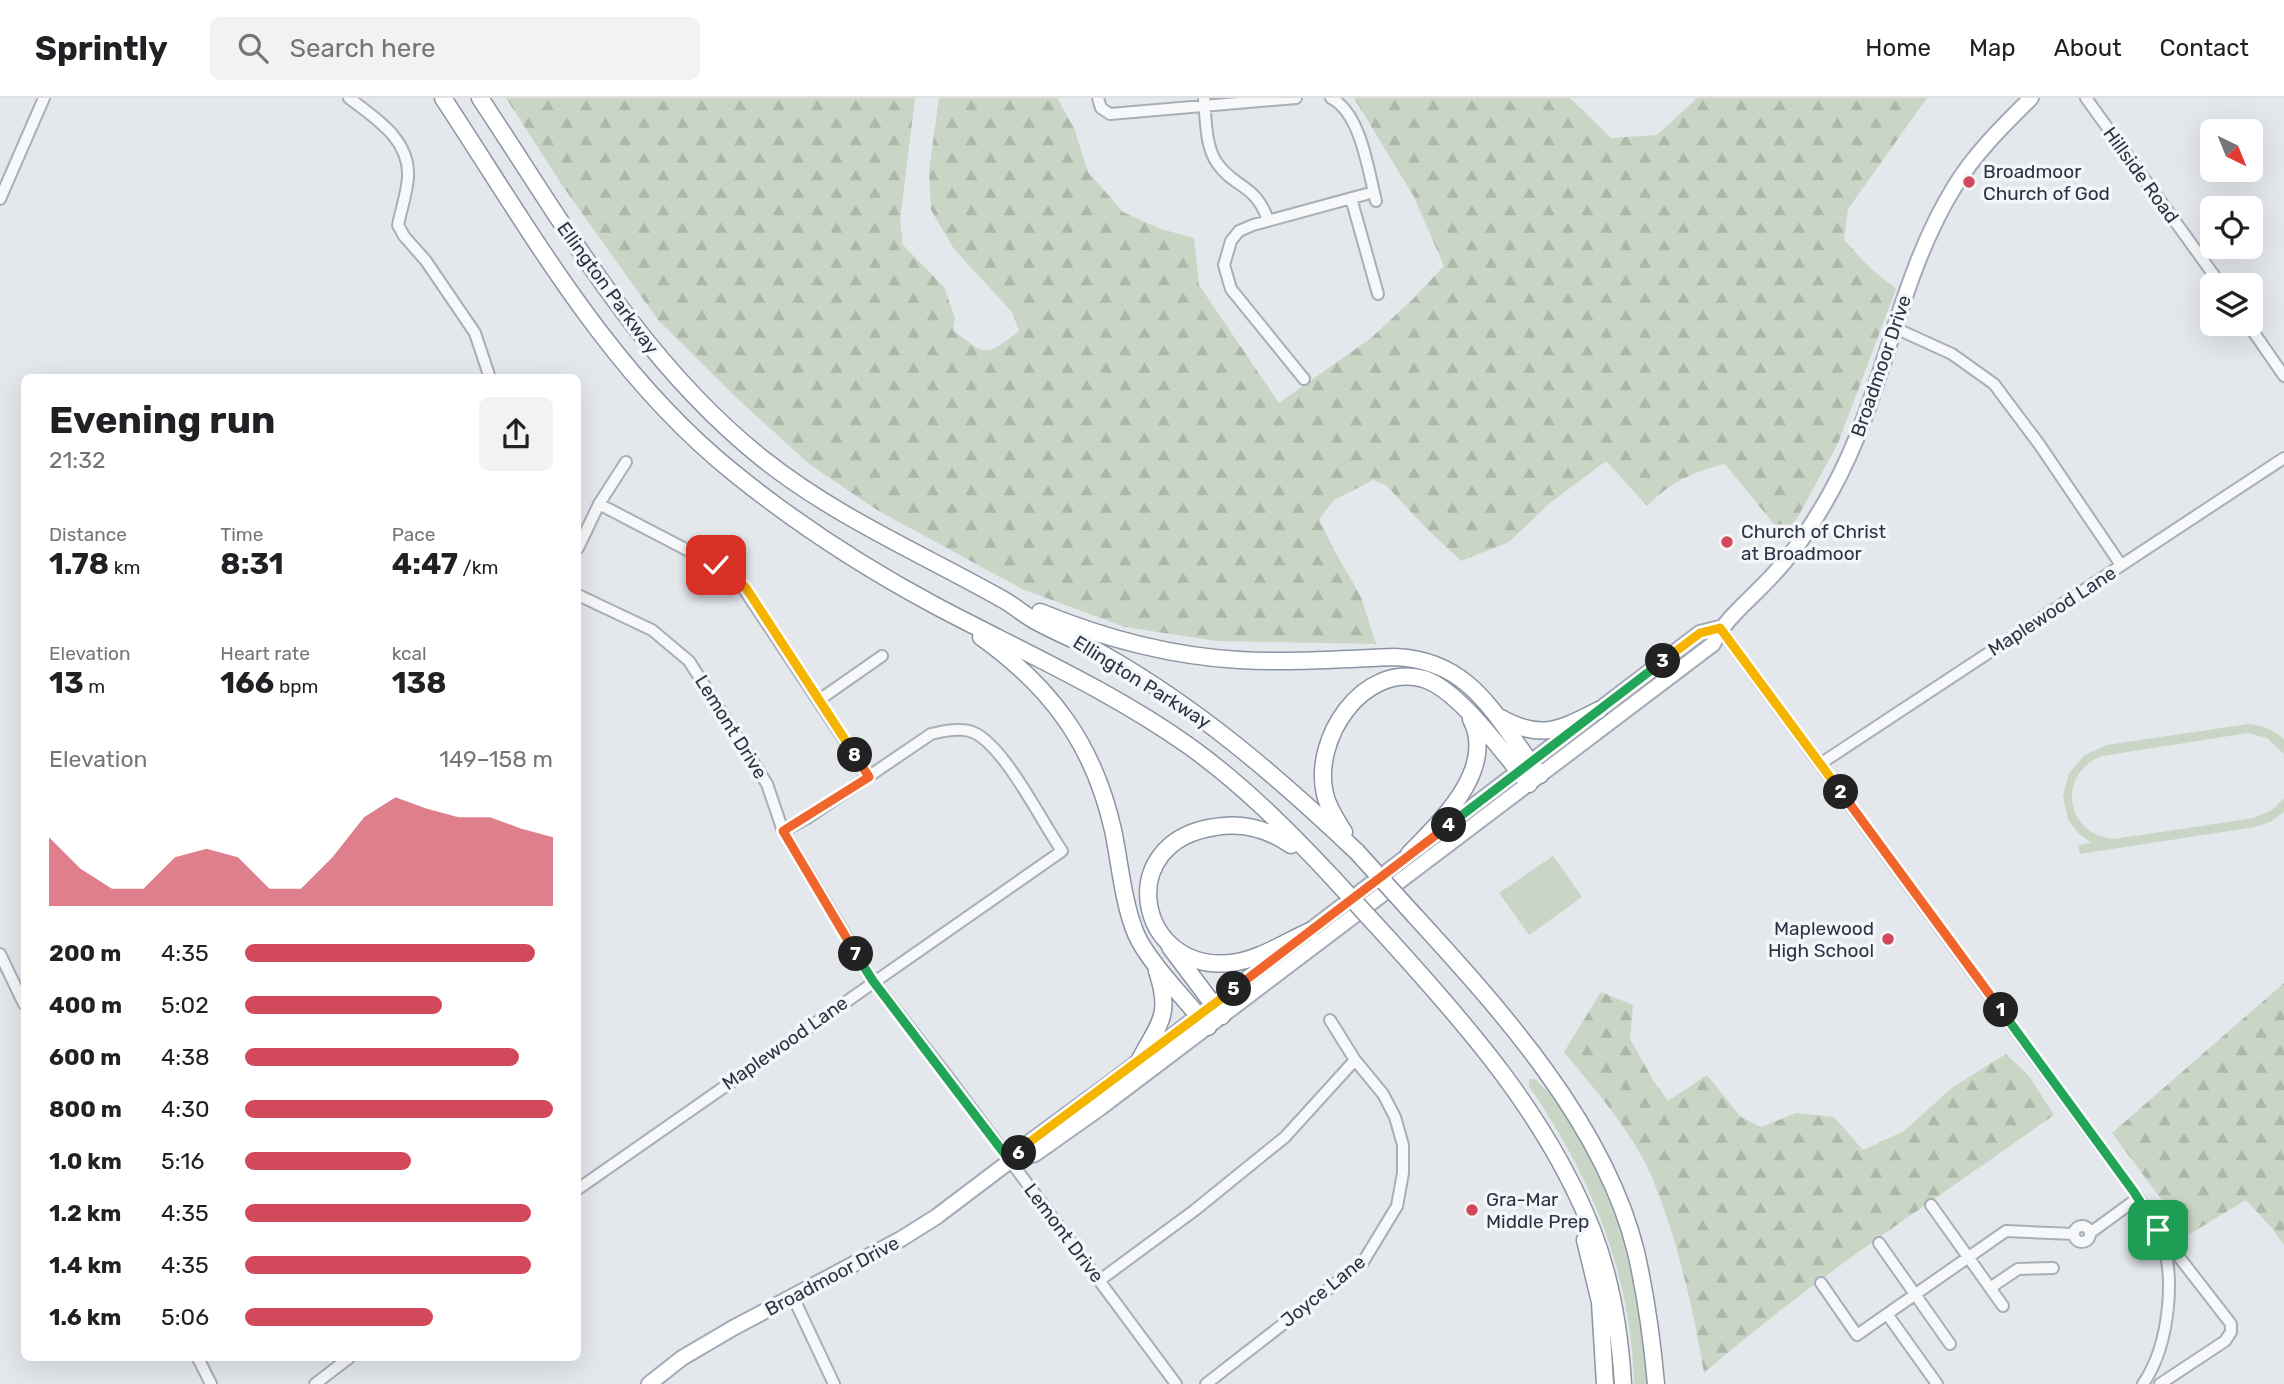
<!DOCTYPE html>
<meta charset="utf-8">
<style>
:root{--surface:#fff;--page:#f2f2f2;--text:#202124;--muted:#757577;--line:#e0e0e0;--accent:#d1495b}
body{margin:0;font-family:Rubik,sans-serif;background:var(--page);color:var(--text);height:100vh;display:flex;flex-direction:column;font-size:26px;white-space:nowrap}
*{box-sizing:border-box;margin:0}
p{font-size:23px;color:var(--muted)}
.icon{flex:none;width:38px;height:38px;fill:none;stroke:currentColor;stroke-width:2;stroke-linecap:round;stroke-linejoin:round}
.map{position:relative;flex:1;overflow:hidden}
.sheet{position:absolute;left:21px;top:276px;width:560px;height:987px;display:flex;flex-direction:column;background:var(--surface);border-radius:10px;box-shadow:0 7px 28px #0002}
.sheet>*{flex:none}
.needle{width:46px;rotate:137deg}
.fabs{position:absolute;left:2200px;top:21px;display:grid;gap:14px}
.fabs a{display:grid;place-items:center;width:63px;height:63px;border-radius:10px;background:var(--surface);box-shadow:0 7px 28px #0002;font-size:35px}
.pin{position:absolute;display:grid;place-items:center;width:60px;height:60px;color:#fff;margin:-30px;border-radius:14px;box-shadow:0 4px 10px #0006}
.km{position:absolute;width:35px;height:35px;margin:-18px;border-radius:50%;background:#222;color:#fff;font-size:19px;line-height:35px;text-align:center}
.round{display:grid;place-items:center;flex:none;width:74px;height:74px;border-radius:10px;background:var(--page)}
.overview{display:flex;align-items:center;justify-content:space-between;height:119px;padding:0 28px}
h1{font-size:38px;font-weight:700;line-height:52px}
.figures{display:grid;grid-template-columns:repeat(3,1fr);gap:10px;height:119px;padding:7px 28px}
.figures div{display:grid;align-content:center}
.figures b{font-size:30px;font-weight:700}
.figures small{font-size:19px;font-weight:400}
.figures p{font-size:19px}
.chart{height:196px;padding:14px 28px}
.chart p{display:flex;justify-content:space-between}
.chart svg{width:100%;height:126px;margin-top:7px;fill:var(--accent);opacity:.7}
ul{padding:0 28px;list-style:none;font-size:23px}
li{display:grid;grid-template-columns:112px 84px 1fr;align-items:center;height:52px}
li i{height:18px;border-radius:9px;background:var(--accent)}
header{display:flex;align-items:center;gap:42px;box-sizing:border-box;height:98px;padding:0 35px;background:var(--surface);border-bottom:2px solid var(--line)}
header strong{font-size:33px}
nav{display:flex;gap:38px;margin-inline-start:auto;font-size:24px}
.search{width:490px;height:63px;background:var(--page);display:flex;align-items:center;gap:18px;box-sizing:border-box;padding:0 24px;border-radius:10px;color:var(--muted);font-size:26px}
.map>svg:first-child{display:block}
</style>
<header>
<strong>Sprintly</strong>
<div class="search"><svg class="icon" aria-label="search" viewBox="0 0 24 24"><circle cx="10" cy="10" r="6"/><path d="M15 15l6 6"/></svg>Search here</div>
<nav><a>Home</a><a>Map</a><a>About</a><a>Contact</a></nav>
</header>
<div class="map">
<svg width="2284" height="1286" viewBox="0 0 2284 1286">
<defs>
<pattern id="forest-firs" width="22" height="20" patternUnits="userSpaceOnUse" patternTransform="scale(1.75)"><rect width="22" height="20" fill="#c9d6c5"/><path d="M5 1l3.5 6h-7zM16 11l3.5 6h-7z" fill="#adb8ab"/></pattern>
</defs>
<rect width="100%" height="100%" fill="#e4e7ec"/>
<!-- green -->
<path fill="#c9d6c5" d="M2248,626C2262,627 2273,632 2284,641V656L2267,640L2248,635L2102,658C2056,676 2065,737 2114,741L2254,720L2272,712L2284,700V714L2270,724L2255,729L2080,756L2078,747L2091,745L2078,735L2068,722L2063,698L2069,675L2085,657L2107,647Z
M1553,758L1582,799L1529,837L1499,795Z
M1529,981H1535C1542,989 1551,996 1557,1004C1596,1058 1632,1151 1642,1217C1646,1240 1647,1263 1649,1286H1634C1631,1174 1591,1079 1529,988Z"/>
<!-- forest -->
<path fill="url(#forest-firs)" d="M506,0H915L900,122L903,147L944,189L955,220L953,232C987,259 985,259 1019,233L1012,214L954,151L931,112L929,73L939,0H1057L1074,30L1088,74L1123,114L1161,131L1194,140L1199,187L1279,305L1371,240L1412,202L1444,168L1414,99L1354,0H1570L1611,40L1657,37L1697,0H1927L1848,111L1844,142L1871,171L1896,191L1838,345L1786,441L1725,366C1693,374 1670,384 1647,408L1606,363L1550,405L1509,444L1461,463L1422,426L1386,387L1373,382L1334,402L1319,421L1334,452L1361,499L1376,546L1216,543L1125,529L1022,491L877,412L809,366L740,303L658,222L562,87Z
M2284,885V1147L2272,1130L2246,1102L2188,1137L2112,1035Z
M1601,894L1633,907L1630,941L1653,982L1668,1003L1707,977L1741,1019L1761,1029L1796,1015L1834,1019L1863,1052L1904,1033L1953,989L2006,956L2029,978L2054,1017C1936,1101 1813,1180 1704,1275C1693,1209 1677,1139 1651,1077C1631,1032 1595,992 1564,954Z"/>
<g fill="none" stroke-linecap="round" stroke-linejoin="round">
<defs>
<path id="minor" d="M349,0C375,20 410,41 408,79C407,95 401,112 398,127L404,138L426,163L475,235L490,280
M1098,0L1101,10L1110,16L1296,0
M1204,0C1206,20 1205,48 1217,65C1235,91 1255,85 1268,122
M1331,0C1361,15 1368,72 1376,103
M2086,0L2221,187
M1351,100L1378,196
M0,101L44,0
M2248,226L2284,278
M1895,230L1952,256L1994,286L2039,346L2121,467
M1304,281L1231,191L1224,167L1231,143L1239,133L1253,127L1374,94
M599,406L716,467L738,482L869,679
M578,450L599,406L626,364
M578,497L652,532L689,563L767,686L783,733L873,883L945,975L1176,1286
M1720,530L2134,1094C2142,1106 2152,1119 2158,1132C2178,1175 2169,1248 2143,1286
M819,602L882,558
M1820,666L2284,360
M0,856L24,906
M578,1091L1062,753C1042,725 1001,640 969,633C957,630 943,633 931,636L809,719L783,733
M1931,1107L2003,1208
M2074 1136a8 8 0 1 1 16 0a8 8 0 1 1-16 0Z
M2090,1135L2138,1100
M1879,1145L1950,1246
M1100,1182L1195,1112L1285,1039L1355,962
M1821,1185L1857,1237L2006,1133L2074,1136
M1990,1190L2018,1171L2053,1170
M793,1199L834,1286
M1887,1216L1937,1286
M198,1260L211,1286
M315,1286L349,1260
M1206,1286L1363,1164L1397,1108L1403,1075V1047L1395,1019L1383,996L1355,962L1330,922
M2160,1286L2225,1243L2231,1234V1226L2162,1137"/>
<path id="major" d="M1010,1063L1035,1056L1100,1010L1713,546C1724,521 1752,500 1771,479C1795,454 1815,423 1832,392C1885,296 1897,181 1955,88C1975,55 2004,27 2031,0
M649,1286L682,1260L733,1230L901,1141L936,1119L1010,1063L1027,1046L1113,983L1700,535L1720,530"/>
<path id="highway" d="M443,0C530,132 609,275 734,375C797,426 865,470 936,508C1021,553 1110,592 1189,648C1242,686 1288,732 1332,779
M480,0C565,128 641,264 763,361C836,419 922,456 1002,501C1013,507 1022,515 1032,521C1054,534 1079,543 1101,555C1197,609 1278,679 1357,754
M1040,514C1103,540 1171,558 1239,562C1291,565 1343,561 1395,559C1474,562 1497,623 1540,677
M981,539C1051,589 1094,647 1113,732C1120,765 1123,805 1136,836C1148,864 1188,904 1208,929
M1501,620C1542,643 1561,631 1599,612
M1344,734C1337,723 1328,710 1325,696C1312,642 1362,564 1424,581C1459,592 1504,656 1529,686
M1291,747C1268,731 1243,724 1215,729C1111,744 1138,875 1230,865C1257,863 1285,844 1310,833
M1409,756C1440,724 1497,671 1471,621
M1415,818C1501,912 1605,1027 1636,1154C1646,1198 1652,1241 1656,1286
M1386,838C1467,927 1549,1020 1593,1134C1611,1181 1620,1236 1623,1286
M1170,849L1222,918
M1139,963C1159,925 1172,918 1157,873
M1585,1142L1600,1204L1605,1286"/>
</defs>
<!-- minor casing -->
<use href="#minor" stroke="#a9aeb7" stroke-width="14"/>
<!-- major casing -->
<use href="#major" stroke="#a3abb8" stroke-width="18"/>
<!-- highway casing -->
<use href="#highway" stroke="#8b94a3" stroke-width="19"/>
<!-- minor -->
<use href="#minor" stroke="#f7f8fa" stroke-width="10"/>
<!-- major -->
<use href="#major" stroke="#fff" stroke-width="14"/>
<!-- highway -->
<use href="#highway" stroke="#fff" stroke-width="16"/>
<defs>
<path id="highway-bridge" d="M1357,754L1415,818
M1332,779L1386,838"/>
</defs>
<!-- highway-bridge casing -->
<use href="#highway-bridge" stroke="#8b94a3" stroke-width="19" stroke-linecap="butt"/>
<!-- highway-bridge -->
<use href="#highway-bridge" stroke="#fff" stroke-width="16"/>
</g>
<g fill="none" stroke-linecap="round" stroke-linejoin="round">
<defs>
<path id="split-1" d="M2001,912L2134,1094L2158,1132"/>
<path id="split-2" d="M1841,694L2001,912"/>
<path id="split-3" d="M1663,563L1700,535L1720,530L1841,694"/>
<path id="split-4" d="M1449,727L1663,563"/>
<path id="split-5" d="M1234,891L1449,727"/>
<path id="split-6" d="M1019,1055L1027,1046L1234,891"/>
<path id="split-7" d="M856,856L873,883L1010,1063L1019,1055"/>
<path id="split-8" d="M855,657L869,679L783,733L856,856"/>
<path id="split-9" d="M716,467L738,482L746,490L855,657"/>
</defs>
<!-- split-1 casing -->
<use href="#split-1" stroke="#fff" stroke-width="14"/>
<!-- split-2 casing -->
<use href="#split-2" stroke="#fff" stroke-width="14"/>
<!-- split-3 casing -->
<use href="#split-3" stroke="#fff" stroke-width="14"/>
<!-- split-4 casing -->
<use href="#split-4" stroke="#fff" stroke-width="14"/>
<!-- split-5 casing -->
<use href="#split-5" stroke="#fff" stroke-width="14"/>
<!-- split-6 casing -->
<use href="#split-6" stroke="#fff" stroke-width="14"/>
<!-- split-7 casing -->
<use href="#split-7" stroke="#fff" stroke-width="14"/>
<!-- split-8 casing -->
<use href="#split-8" stroke="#fff" stroke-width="14"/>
<!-- split-9 casing -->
<use href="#split-9" stroke="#fff" stroke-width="14"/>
<!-- split-1 -->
<use href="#split-1" stroke="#22a559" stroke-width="9"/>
<!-- split-2 -->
<use href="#split-2" stroke="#f0652b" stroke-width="9"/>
<!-- split-3 -->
<use href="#split-3" stroke="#f5b400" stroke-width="9"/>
<!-- split-4 -->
<use href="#split-4" stroke="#22a559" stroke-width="9"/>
<!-- split-5 -->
<use href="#split-5" stroke="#f0652b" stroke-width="9"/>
<!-- split-6 -->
<use href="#split-6" stroke="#f5b400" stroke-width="9"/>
<!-- split-7 -->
<use href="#split-7" stroke="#22a559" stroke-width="9"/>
<!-- split-8 -->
<use href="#split-8" stroke="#f0652b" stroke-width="9"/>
<!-- split-9 -->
<use href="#split-9" stroke="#f5b400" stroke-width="9"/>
</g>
<!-- markers -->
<g fill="#d1495b" stroke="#f4f6f9" stroke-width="2.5">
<circle cx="1969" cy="84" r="7"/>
<circle cx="1727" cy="444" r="7"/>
<circle cx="1888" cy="841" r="7"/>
<circle cx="1472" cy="1112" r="7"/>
</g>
<g text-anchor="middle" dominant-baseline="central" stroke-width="7" stroke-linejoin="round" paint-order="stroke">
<!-- poi labels -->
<g font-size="19" fill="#2b3445" stroke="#f4f6f9" text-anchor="start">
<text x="1983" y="73">Broadmoor<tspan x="1983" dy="22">Church of God</tspan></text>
<text x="1741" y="433">Church of Christ<tspan x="1741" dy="22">at Broadmoor</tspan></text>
<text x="1874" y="830" text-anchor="end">Maplewood<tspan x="1874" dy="22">High School</tspan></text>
<text x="1486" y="1101">Gra-Mar<tspan x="1486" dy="22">Middle Prep</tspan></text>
</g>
<!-- street labels -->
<g font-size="19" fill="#2b3445" stroke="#f4f6f9">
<text transform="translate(2141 77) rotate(54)">Hillside Road</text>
<text transform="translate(608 190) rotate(54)">Ellington Parkway</text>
<text transform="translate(1881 268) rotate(-71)">Broadmoor Drive</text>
<text transform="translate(2052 513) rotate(-33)">Maplewood Lane</text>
<text transform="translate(1142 584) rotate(32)">Ellington Parkway</text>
<text transform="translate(731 629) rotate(58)">Lemont Drive</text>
<text transform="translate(785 945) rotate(-35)">Maplewood Lane</text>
<text transform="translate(1064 1135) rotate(53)">Lemont Drive</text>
<text transform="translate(832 1178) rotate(-28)">Broadmoor Drive</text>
<text transform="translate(1323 1193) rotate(-39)">Joyce Lane</text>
</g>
</g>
</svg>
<div class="fabs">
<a><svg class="needle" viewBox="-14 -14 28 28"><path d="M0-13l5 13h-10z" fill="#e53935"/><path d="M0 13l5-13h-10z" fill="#757577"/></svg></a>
<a><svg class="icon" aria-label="locate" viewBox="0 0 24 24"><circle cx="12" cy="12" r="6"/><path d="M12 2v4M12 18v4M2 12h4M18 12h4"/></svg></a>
<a><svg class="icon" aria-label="layers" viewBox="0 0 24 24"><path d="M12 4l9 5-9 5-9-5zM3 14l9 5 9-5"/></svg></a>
</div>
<div class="pin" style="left:2158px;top:1132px;background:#1e9e55"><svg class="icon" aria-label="arrive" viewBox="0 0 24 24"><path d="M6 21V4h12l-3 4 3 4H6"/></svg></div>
<div class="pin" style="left:716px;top:467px;background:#d93025"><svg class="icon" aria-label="check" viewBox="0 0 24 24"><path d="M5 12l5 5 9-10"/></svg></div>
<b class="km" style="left:2001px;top:912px">1</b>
<b class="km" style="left:1841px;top:694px">2</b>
<b class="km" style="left:1663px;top:563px">3</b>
<b class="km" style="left:1449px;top:727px">4</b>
<b class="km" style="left:1234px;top:891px">5</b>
<b class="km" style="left:1019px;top:1055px">6</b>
<b class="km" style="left:856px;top:856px">7</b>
<b class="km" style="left:855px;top:657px">8</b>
<section class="sheet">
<div class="overview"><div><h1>Evening run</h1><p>21:32</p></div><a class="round"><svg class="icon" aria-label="share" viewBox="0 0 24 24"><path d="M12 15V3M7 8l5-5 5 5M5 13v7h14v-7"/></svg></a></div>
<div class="figures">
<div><p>Distance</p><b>1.78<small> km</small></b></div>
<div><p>Time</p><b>8:31</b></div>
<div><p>Pace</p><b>4:47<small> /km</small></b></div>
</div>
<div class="figures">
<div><p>Elevation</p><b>13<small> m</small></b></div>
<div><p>Heart rate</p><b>166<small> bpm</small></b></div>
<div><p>kcal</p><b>138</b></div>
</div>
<div class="chart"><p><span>Elevation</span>149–158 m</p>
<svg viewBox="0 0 160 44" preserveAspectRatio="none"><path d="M0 44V20L10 31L20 38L30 38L40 27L50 24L60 27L70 38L80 38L90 27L100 13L110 6L120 10L130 13L140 13L150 17L160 20V44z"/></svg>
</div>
<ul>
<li><b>200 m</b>4:35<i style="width:94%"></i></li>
<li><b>400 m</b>5:02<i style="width:64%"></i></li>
<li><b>600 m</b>4:38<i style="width:89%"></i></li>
<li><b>800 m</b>4:30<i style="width:100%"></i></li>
<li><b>1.0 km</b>5:16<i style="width:54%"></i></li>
<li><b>1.2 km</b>4:35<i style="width:93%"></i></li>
<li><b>1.4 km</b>4:35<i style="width:93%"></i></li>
<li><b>1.6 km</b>5:06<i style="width:61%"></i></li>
</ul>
</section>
</div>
